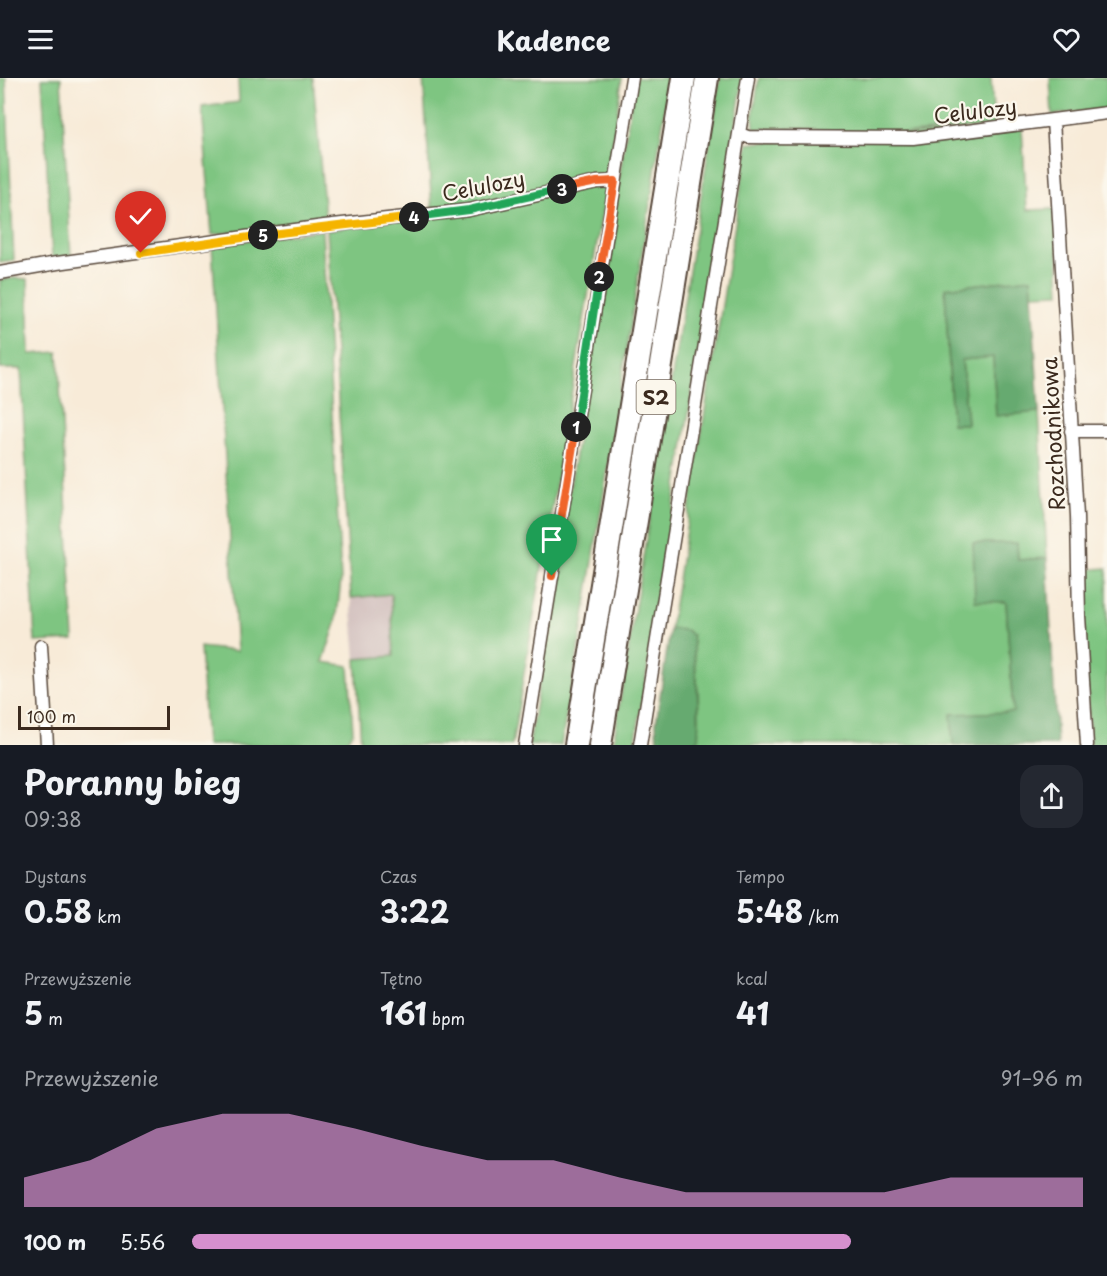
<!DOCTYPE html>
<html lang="pl">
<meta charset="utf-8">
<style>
:root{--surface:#171b24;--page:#242831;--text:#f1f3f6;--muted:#9ea1a6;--accent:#d690ce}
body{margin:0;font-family:"Playpen Sans",sans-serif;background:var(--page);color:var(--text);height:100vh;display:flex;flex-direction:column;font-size:22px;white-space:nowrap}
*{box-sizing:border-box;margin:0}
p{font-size:20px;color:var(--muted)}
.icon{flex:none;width:33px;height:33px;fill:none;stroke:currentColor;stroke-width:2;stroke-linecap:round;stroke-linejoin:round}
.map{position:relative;height:667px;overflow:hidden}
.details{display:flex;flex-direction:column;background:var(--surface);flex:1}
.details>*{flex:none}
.scale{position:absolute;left:18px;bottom:15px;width:152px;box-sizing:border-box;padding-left:6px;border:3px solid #3b2a1e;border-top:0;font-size:16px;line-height:21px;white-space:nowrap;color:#3b2a1e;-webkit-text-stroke:4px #fbf7ec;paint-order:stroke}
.pin{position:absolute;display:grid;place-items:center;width:51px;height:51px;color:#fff;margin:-62px -26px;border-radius:50% 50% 50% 0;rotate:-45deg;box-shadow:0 0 6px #0007}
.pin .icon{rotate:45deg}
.km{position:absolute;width:30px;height:30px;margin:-15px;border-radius:50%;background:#222;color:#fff;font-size:16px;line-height:30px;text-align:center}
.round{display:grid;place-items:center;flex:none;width:63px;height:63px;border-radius:18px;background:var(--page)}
.head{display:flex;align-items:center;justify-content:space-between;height:102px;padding:0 24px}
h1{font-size:33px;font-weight:700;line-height:45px}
.figures{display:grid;grid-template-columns:repeat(3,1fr);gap:9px;height:102px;padding:6px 24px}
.figures div{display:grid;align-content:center}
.figures b{font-size:30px;font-weight:700}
.figures small{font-size:16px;font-weight:400}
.figures p{font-size:16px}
.chart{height:168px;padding:12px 24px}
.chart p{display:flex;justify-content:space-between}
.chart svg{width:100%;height:108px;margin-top:6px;fill:var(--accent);opacity:.7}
ul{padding:0 24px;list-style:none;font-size:20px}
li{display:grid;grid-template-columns:96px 72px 1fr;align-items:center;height:45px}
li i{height:15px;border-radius:8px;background:var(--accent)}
header{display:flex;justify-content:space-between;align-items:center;height:78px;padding:0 24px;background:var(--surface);font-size:27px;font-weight:700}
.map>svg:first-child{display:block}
</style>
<header><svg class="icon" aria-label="menu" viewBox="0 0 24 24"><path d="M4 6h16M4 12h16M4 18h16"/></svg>Kadence<svg class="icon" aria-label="heart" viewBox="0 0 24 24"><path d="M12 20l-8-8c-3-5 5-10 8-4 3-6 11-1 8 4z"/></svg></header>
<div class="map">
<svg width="1107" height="667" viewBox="0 0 1107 667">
<rect width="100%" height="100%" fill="#fbf7ec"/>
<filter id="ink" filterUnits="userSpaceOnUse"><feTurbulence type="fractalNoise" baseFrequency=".0167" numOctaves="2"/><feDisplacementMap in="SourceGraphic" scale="12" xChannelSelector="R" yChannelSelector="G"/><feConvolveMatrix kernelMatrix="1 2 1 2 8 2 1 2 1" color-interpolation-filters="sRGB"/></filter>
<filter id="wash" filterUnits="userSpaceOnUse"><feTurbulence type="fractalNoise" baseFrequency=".008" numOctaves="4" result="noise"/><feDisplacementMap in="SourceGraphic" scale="24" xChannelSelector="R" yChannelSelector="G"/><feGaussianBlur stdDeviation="1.35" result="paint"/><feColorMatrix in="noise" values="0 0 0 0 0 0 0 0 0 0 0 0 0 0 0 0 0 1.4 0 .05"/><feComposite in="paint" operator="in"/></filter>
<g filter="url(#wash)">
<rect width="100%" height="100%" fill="#f8ebd8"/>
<!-- industrial -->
<path fill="#d1bfbd" d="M391,516L394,578L356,581L351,520Z"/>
<!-- green -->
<path fill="#7ec581" stroke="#5c7850" stroke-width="1.5" d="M0,0H6L14,183L0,185Z
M42,0H61L71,179L52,180Z
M238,0H313L325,140L212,157L202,29L239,24Z
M423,0H622L608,98L452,132L432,131Z
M635,0H670L583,545L561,667H529Z
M720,0H743L635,667H613Z
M759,0H991L994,48L887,57L795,50L754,51L753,37Z
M1050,0H1107V31L1052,37Z
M1022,50L1027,132L1056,131L1060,215L1032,216L1031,200L945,210L952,346L967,345L962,282L993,279L996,337L1039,334L1047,480L1018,482L1017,465L1006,523L1013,635L952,636L953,667H692L691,664L698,661C701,627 696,592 692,558L686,552L670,551L748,65Z
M599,107L606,111L512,667H361L356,581L394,578L391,516L351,520L327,152Z
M322,152L341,502L336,545L323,584L349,588L353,654L343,667H206L200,569L237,573L212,167Z
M16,200L28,201L30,276L58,274L74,562L35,564L21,291H0V202Z
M1107,490V667H1090L1081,492Z"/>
<!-- forest -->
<path fill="#66aa6f" stroke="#506a46" stroke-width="1.5" d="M1031,200L1039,334L996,338L993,279L962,282L967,346H952L945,210Z
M973,465H1017L1018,482L1047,480L1057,667H953L951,636L1013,634L1006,524L975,523Z
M670,551L686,552L692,557C696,592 700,627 698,662L692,664V667H657L656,645Z"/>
</g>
<g filter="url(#ink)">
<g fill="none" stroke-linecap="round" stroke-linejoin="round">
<defs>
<path id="street" d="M1053,42L1077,438L1079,538L1087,667
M740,56L748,59L913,60L1107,35
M0,195L57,185L324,148L469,132L597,104L615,103
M1071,353H1107
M41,568L47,667
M525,667L632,0
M640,667L748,0"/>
<path id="highway" d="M576,667L684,0
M600,667L707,0"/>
</defs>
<!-- street casing -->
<use href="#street" stroke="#57473a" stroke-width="15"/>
<!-- highway casing -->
<use href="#highway" stroke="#57473a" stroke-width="26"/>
<!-- street -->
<use href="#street" stroke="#fff" stroke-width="12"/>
<!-- highway -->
<use href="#highway" stroke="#fff" stroke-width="22"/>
</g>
</g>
<g fill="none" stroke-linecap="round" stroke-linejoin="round" filter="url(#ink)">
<defs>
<path id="split-1" d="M552,498L576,349"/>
<path id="split-2" d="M576,349L599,199"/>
<path id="split-3" d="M562,111L597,104L615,103L599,199"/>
<path id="split-4" d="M414,139L469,132L562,111"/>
<path id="split-5" d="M263,157L414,139"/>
<path id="split-6" d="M141,175L263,157"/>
</defs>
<!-- split-1 casing -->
<use href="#split-1" stroke="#fff" stroke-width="12"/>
<!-- split-2 casing -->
<use href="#split-2" stroke="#fff" stroke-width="12"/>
<!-- split-3 casing -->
<use href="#split-3" stroke="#fff" stroke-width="12"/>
<!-- split-4 casing -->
<use href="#split-4" stroke="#fff" stroke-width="12"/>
<!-- split-5 casing -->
<use href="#split-5" stroke="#fff" stroke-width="12"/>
<!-- split-6 casing -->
<use href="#split-6" stroke="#fff" stroke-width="12"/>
<!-- split-1 -->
<use href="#split-1" stroke="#f0652b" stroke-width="8"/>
<!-- split-2 -->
<use href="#split-2" stroke="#22a559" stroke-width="8"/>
<!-- split-3 -->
<use href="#split-3" stroke="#f0652b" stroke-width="8"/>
<!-- split-4 -->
<use href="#split-4" stroke="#22a559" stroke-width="8"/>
<!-- split-5 -->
<use href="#split-5" stroke="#f5b400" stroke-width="8"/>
<!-- split-6 -->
<use href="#split-6" stroke="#f5b400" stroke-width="8"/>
</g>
<g text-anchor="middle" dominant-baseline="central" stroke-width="4.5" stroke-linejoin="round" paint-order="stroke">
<!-- shield labels -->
<rect fill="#fbf7ec" stroke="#75685c" stroke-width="1.5" x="636.5" y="302" width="39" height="34" rx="4.5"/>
<g font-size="20" font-weight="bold" fill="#3b2a1e">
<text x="656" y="319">S2</text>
</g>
<!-- street labels -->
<g font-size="21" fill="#3b2a1e" stroke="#fbf7ec">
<text transform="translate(975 32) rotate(-7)">Celulozy</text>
<text transform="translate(483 107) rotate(-11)">Celulozy</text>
<text transform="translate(1052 356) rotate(-93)">Rozchodnikowa</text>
</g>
</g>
</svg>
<div class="scale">100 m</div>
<div class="pin" style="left:552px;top:498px;background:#1e9e55"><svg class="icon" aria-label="arrive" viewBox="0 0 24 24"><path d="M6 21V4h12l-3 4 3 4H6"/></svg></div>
<div class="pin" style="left:141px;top:175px;background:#d93025"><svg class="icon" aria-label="check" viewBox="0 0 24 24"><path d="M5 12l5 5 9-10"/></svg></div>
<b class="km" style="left:576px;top:349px">1</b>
<b class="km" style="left:599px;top:199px">2</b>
<b class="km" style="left:562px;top:111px">3</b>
<b class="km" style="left:414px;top:139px">4</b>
<b class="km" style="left:263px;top:157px">5</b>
</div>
<section class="details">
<div class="head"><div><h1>Poranny bieg</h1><p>09:38</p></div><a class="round"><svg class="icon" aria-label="share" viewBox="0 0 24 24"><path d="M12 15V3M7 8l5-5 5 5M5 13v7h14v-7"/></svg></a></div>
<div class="figures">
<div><p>Dystans</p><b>0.58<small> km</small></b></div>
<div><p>Czas</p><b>3:22</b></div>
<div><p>Tempo</p><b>5:48<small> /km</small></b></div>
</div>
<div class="figures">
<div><p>Przewyższenie</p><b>5<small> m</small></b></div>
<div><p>Tętno</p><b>161<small> bpm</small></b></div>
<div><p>kcal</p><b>41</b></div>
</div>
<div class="chart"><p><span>Przewyższenie</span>91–96 m</p>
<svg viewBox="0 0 160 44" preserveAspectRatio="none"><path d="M0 44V32L10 25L20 12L30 6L40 6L50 12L60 19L70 25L80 25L90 32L100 38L110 38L120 38L130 38L140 32L150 32L160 32V44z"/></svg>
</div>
<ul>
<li><b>100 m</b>5:56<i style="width:74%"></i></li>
</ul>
</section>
